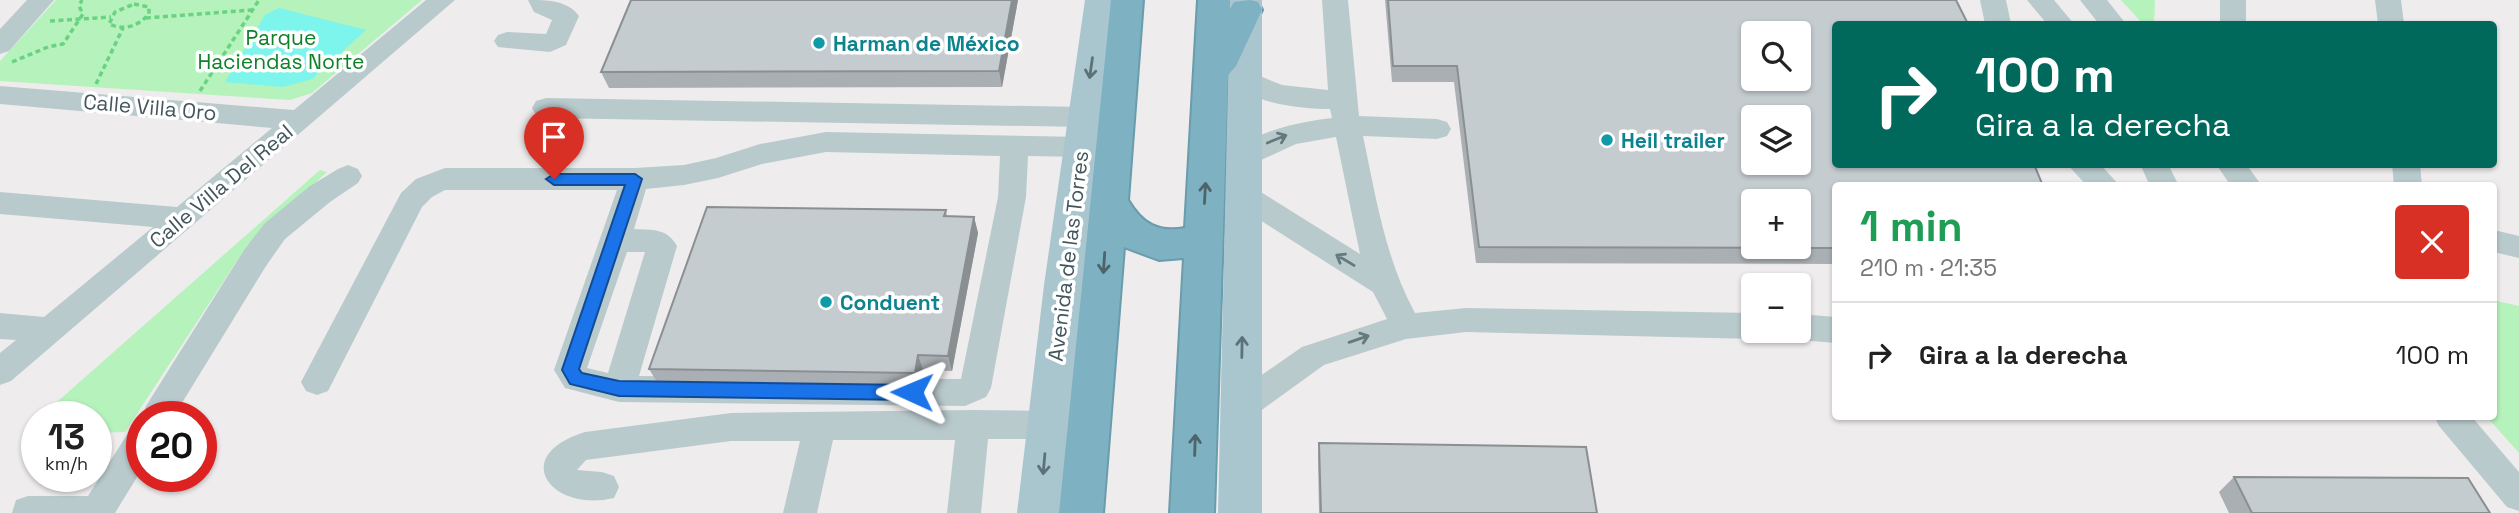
<!DOCTYPE html>
<html lang="es">
<meta charset="utf-8">
<style>
:root{--surface:#fff;--page:#f2f2f2;--text:#222;--muted:#767676;--line:#e0e0e0}
body{margin:0;font-family:"Space Grotesk",sans-serif;background:var(--page);color:var(--text);height:100vh;display:flex;flex-direction:column;font-size:26px;white-space:nowrap}
*{box-sizing:border-box;margin:0}
p{font-size:23px;color:var(--muted)}
.icon{flex:none;width:38px;height:38px;fill:none;stroke:currentColor;stroke-width:2;stroke-linecap:round;stroke-linejoin:round}
.map{position:relative;flex:1;overflow:hidden}
.side{position:absolute;left:1832px;top:182px;width:665px;height:238px;display:flex;flex-direction:column;background:var(--surface);border-radius:7px;box-shadow:0 2px 5px #0004}
.side>*{flex:none}
.banner{position:absolute;left:1832px;top:21px;width:665px;height:147px;border-radius:7px;box-shadow:0 2px 5px #0004;background:#00695c;color:#fff;overflow:hidden}
.controls{position:absolute;left:1741px;top:21px;display:grid;gap:14px}
.controls a{display:grid;place-items:center;width:70px;height:70px;border-radius:7px;background:var(--surface);box-shadow:0 2px 5px #0004;font-size:35px}
.speed{position:absolute;left:21px;top:401px;display:flex;gap:14px;font-size:35px;font-weight:700;text-align:center}
.speed>*{display:grid;place-content:center;width:91px;height:91px;border-radius:50%;background:var(--surface);box-shadow:0 2px 5px #0004;line-height:1}
.speed small{font-size:18px;font-weight:400}
.speed .limit{border:10px solid #d22;background:#fff;color:#111}
.pin{position:absolute;display:grid;place-items:center;width:60px;height:60px;color:#fff;margin:-72px -30px;border-radius:50% 50% 50% 0;rotate:-45deg;box-shadow:0 0 7px #0007}
.pin .icon{rotate:45deg}
.me{position:absolute;width:77px;margin:-38px;rotate:271deg;stroke-linejoin:round;filter:drop-shadow(0 0 5px #0008)}
.turn{display:flex;align-items:center;gap:24px;height:147px;padding:0 28px;font-size:32px}
.turn .icon{width:91px;height:91px;stroke-width:2.5}
.turn b{display:block;font-size:49px;line-height:60px}
.round{display:grid;place-items:center;flex:none;width:74px;height:74px;border-radius:7px;background:var(--page)}
.summary{display:flex;align-items:center;justify-content:space-between;height:119px;padding:0 28px}
h1{font-size:42px;font-weight:800;line-height:52px;color:#1e9e55}
ul{padding:0;list-style:none}
li{display:flex;align-items:center;gap:21px;height:105px;padding:0 28px;border-top:2px solid var(--line)}
li div{flex:1}
li b{display:block;font-size:26px}
li em{font-style:normal}
.map>svg:first-child{display:block}
</style>
<div class="map">
<svg width="2519" height="513" viewBox="0 0 2519 513">
<rect width="100%" height="100%" fill="#efeced"/>
<!-- green -->
<g fill="#b5f2bc">
<polygon points="56,0 422,0 312,93 290,100 0,81 0,61"/>
<polygon points="2121,0 2155,0 2154,24 2143,24"/>
<polygon points="320,170 327,172 246,247 125,432 96,433 96,416 41,416"/>
<polygon points="2494,290 2497,301 2519,306 2519,453 2487,417 2494,416"/>
</g>
<!-- water -->
<polygon fill="#7df4ec" points="279,8 366,30 312,79 283,87 225,82 265,15"/>
<g fill="none" stroke-linecap="round" stroke-linejoin="round">
<defs>
<path id="highway" d="M1111 0H1143L1128 200C1142 224 1158 233 1185 228L1198 0H1230V9L1234 2 1250 0 1258 2 1262 10 1236 66 1228 75 1214 513H1170L1184 258 1159 260 1124 247 1103 513H1059Z"/>
</defs>
<!-- highway casing -->
<use href="#highway" stroke="#6a9cac" stroke-width="4"/>
<!-- path -->
<g stroke="#6ad382" stroke-width="3.5" stroke-dasharray="5 3.5" stroke-linecap="butt">
<path d="M134 4 149 7V14C138 26 125 31 109 24L115 12Z"/>
<polyline points="146,18 252,10"/>
<polyline points="50,21 111,17"/>
<polyline points="12,62 48,47 63,44 83,14 79,6 82,0"/>
<polyline points="96,84 123,28"/>
<polyline points="200,91 259,0"/>
</g>
<!-- minor -->
<g fill="#b9cacd" fill-rule="evenodd">
<polygon points="27,0 54,0 9,51 0,54 0,29"/>
<polygon points="426,0 455,0 11,381 0,385 0,353 16,340 0,339 0,313 44,317 153,227 0,214 0,192 177,207 272,128 0,104 0,86 294,110"/>
<path d="M528 0C546 0 568 0 579 16L566 45 550 52 498 47 494 41 498 35 507 32 546 34 552 20 534 12Z"/>
<path d="M1322 0H1348L1359 116 1437 119 1447 122 1451 129 1447 136 1437 139 1363 136C1376 197 1385 258 1415 313L1466 308 1754 313V331H1767L1765 335 1754 339 1466 332 1406 339 1324 365 1252 417 1241 421 1230 417 1225 407 1230 397 1302 347 1387 319 1373 292 1233 203 1229 195 1233 187 1243 184 1253 187 1360 254 1336 137 1296 144 1244 168 1234 165 1230 158C1245 132 1304 121 1332 118L1330 109C1303 109 1247 104 1232 79L1236 72 1245 70 1282 85 1328 90Z"/>
<polygon points="1980,0 2006,0 2011,24 1985,24"/>
<polygon points="2027,0 2054,0 2074,24 2047,24"/>
<polygon points="2080,0 2107,0 2126,24 2099,24"/>
<rect x="2220" y="0" width="26" height="24"/>
<polygon points="2375,0 2401,0 2404,24 2378,24"/>
<polygon points="546,98 1084,107 1094,110 1098,117 1094,124 1084,127 546,118 536,115 532,108 536,101"/>
<path d="M826 132 1082 137 1092 140 1096 147 1092 154 1082 157 1028 156 1026 197 991 388 986 397 965 406 619 402 565 388 554 370 617 190H445L432 197 422 207 328 391 317 395 306 391 301 382 401 193 416 179 445 168H635L684 165 716 158 760 144ZM826 152 1000 156 998 197 961 379 639 376 677 246C667 228 653 230 634 229L646 189 684 185 718 178 762 164ZM627 252H645L608 373 587 368Z"/>
<polygon points="2067,164 2100,164 2120,186 2087,186"/>
<polygon points="2140,164 2168,164 2179,186 2150,186"/>
<polygon points="2216,164 2246,164 2262,186 2231,186"/>
<polygon points="2392,164 2420,164 2422,186 2394,186"/>
<polygon points="348,165 358,169 362,176 358,183 330,202 285,239 266,266 174,416 142,418 146,406 244,250 265,223 310,186 338,169"/>
<polygon points="2494,230 2519,236 2519,258 2494,252"/>
<polygon points="1799,314 1836,317 1836,343 1799,340 1788,336 1785,331 1799,331"/>
<path d="M973 410 1047 411 1059 415 1063 425 1059 435 1047 439H988L981 513H947L955 440H833L817 513H783L800 441H731L586 460 577 470 602 472 614 476 619 487 614 498C551 513 508 456 585 432L731 413Z"/>
<polygon points="2434,416 2471,416 2519,472 2519,511 2507,507 2439,426"/>
<polygon points="142,426 142,469 115,513 12,513 16,500 28,496 88,496 130,430"/>
</g>
<!-- major -->
<g fill="#a9c6cf" fill-rule="evenodd">
<polygon points="1085,0 1117,0 1084,285 1061,513 1017,513 1044,285"/>
<polygon points="1230,0 1262,0 1262,513 1218,513"/>
</g>
<!-- highway -->
<use href="#highway" fill="#7eb1c1" fill-rule="evenodd"/>
</g>
<!-- wall -->
<g fill="#a9afb3">
<polygon points="631,0 1018,0 1002,87 609,88 601,72"/>
<polygon points="1385,0 1956,0 1836,186 1836,264 1476,263 1454,82 1392,82"/>
<polygon points="946,210 947,216 974,217 978,233 952,371 923,370 920,388 658,384 649,369"/>
<polygon points="1319,443 1597,513 1319,513 1318,458"/>
<polygon points="2234,477 2490,513 2229,513 2219,492"/>
</g>
<!-- shaded-wall -->
<g fill="#8a8f92">
<polygon points="1012,0 1018,0 1002,87 999,71"/>
<polygon points="974,217 978,233 952,371 948,356"/>
<polygon points="918,355 923,370 920,388 915,373"/>
</g>
<!-- building -->
<g fill="#c5ccd0" stroke="#8a8f92" stroke-width="2" fill-rule="evenodd">
<polygon points="631,0 1012,0 999,71 601,72"/>
<path d="M1388 0H1956L1968 24H1836V164H2034L2043 186H1836V248L1479 247 1457 66H1393ZM1754 33H1799V79H1754ZM1754 117H1799V163H1754ZM1754 201H1799V247H1754Z"/>
<polygon points="707,207 946,210 944,216 974,217 948,356 918,355 915,373 649,369"/>
<polygon points="1319,443 1586,447 1597,513 1321,513"/>
<polygon points="2234,477 2468,478 2490,513 2252,513"/>
</g>
<!-- one-way arrows -->
<defs><path id="oneway-shaft" d="M-6 0H5M1.5-3L5.5 0L1.5 3" fill="none" stroke-width="1.6" stroke-linecap="round" stroke-linejoin="round" transform="scale(1.75)"/></defs>
<g stroke="#5c7278">
<use href="#oneway-shaft" transform="translate(1091 68) rotate(98)"/>
<use href="#oneway-shaft" transform="translate(1242 347) rotate(-89)"/>
<use href="#oneway-shaft" transform="translate(1044 464) rotate(95)"/>
</g>
<g stroke="#66797d">
<use href="#oneway-shaft" transform="translate(1277 139) rotate(-22)"/>
<use href="#oneway-shaft" transform="translate(1345 260) rotate(-149)"/>
<use href="#oneway-shaft" transform="translate(1359 339) rotate(-19)"/>
</g>
<g stroke="#4c646a">
<use href="#oneway-shaft" transform="translate(1205 193) rotate(-87)"/>
<use href="#oneway-shaft" transform="translate(1104 263) rotate(94)"/>
<use href="#oneway-shaft" transform="translate(1195 445) rotate(-88)"/>
</g>
<!-- route -->
<polygon fill="#1a73e8" stroke="#114b97" stroke-width="2" points="554,174 635,174 642,179 579,369 582,373 619,381 912,385 918,387 921,392 918,397 912,400 619,396 570,384 562,370 625,185 554,185 546,179"/>
<!-- markers -->
<g fill="#0f9aa8" stroke="#fff" stroke-width="2.5">
<circle cx="819" cy="43" r="7"/>
<circle cx="1607" cy="140" r="7"/>
<circle cx="826" cy="302" r="7"/>
</g>
<g text-anchor="middle" dominant-baseline="central" stroke-width="7" stroke-linejoin="round" paint-order="stroke">
<!-- park labels -->
<g font-size="21" fill="#0e8228" stroke="#fff">
<text x="281" y="37">Parque<tspan x="281" dy="24">Haciendas Norte</tspan></text>
</g>
<!-- culture labels -->
<g font-size="21" font-weight="bold" fill="#0d838f" stroke="#fff" text-anchor="start">
<text x="833" y="43">Harman de México</text>
<text x="1621" y="140">Heil trailer</text>
<text x="840" y="302">Conduent</text>
</g>
<!-- street labels -->
<g font-size="21" fill="#43565b" stroke="#fff">
<text transform="translate(150 107) rotate(5)">Calle Villa Oro</text>
<text transform="translate(221 186) rotate(-40)">Calle Villa Del Real</text>
<text transform="translate(1068 256) rotate(-83)">Avenida de las Torres</text>
</g>
</g>
</svg>
<div class="controls">
<a><svg class="icon" aria-label="search" viewBox="0 0 24 24"><circle cx="10" cy="10" r="6"/><path d="M15 15l6 6"/></svg></a>
<a><svg class="icon" aria-label="layers" viewBox="0 0 24 24"><path d="M12 4l9 5-9 5-9-5zM3 14l9 5 9-5"/></svg></a>
<a>+</a>
<a>−</a>
</div>
<div class="speed"><div>13<small>km/h</small></div><div class="limit">20</div></div>
<div class="pin" style="left:554px;top:179px;background:#d93025"><svg class="icon" aria-label="arrive" viewBox="0 0 24 24"><path d="M6 21V4h12l-3 4 3 4H6"/></svg></div>
<svg class="me" style="left:912px;top:392px" viewBox="-20 -20 40 40"><path d="M0-17L14 15 0 8-14 15z" fill="#1a73e8" stroke="#fff" stroke-width="4"/></svg>
<div class="banner">
<div class="turn"><svg class="icon" aria-label="right" viewBox="0 0 24 24"><path d="M7 20v-9h11M14 6l5 5-5 5"/></svg><div><b>100 m</b>Gira a la derecha</div></div>
</div>
<section class="side">
<div class="summary"><div><h1>1 min</h1><p>210 m · 21:35</p></div><a class="round" style="background:#d93025;color:#fff"><svg class="icon" aria-label="close" viewBox="0 0 24 24"><path d="M6 6l12 12M18 6L6 18"/></svg></a></div>
<ul>
<li><svg class="icon" aria-label="right" viewBox="0 0 24 24"><path d="M7 20v-9h11M14 6l5 5-5 5"/></svg><div><b>Gira a la derecha</b></div><em>100 m</em></li>
</ul>
</section>
</div>
